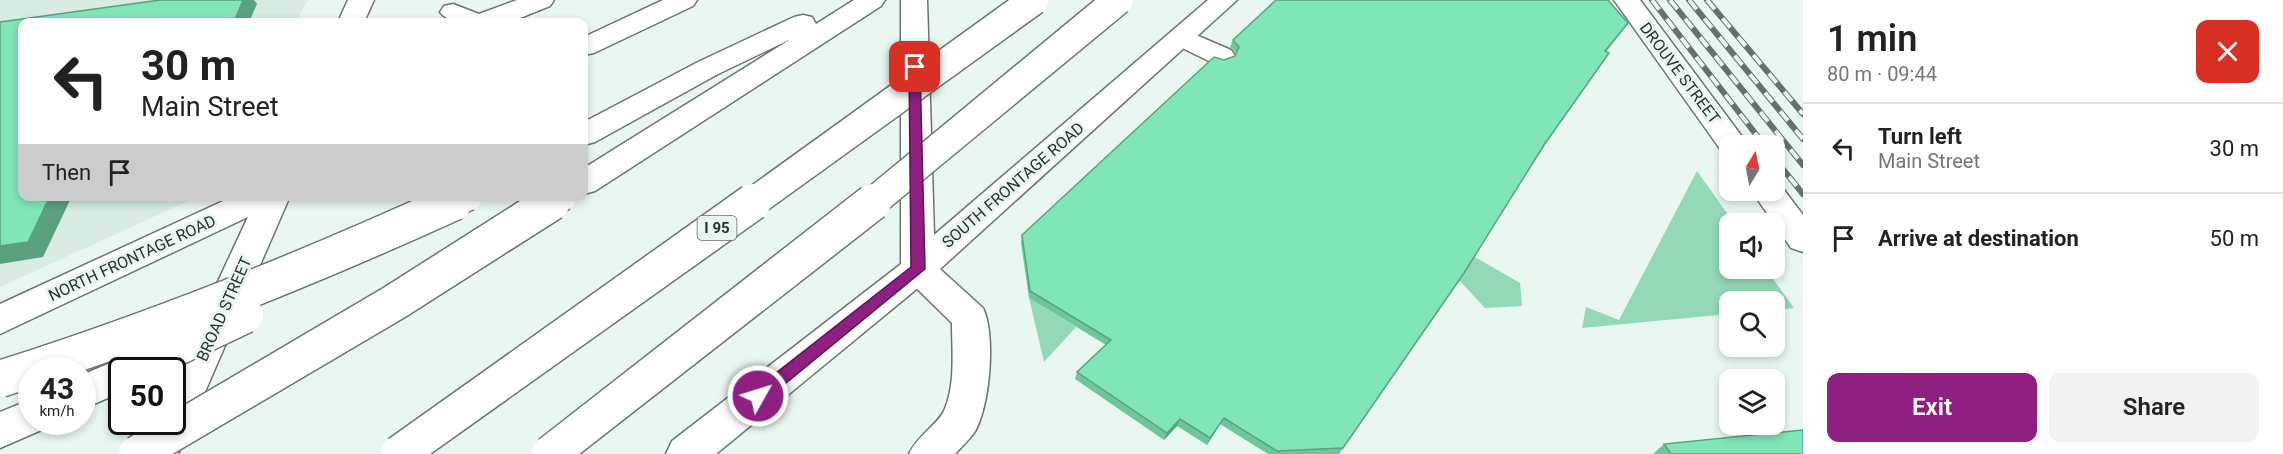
<!DOCTYPE html>
<meta charset="utf-8">
<style>
:root{--surface:#fff;--page:#f2f2f2;--text:#222;--muted:#767676;--line:#e0e0e0;--accent:#8f1f80}
body{margin:0;font-family:Roboto,sans-serif;background:var(--page);color:var(--text);height:100vh;display:flex;flex-direction:column;font-size:22px;white-space:nowrap}
*{box-sizing:border-box;margin:0}
p{font-size:20px;color:var(--muted)}
.icon{flex:none;width:33px;height:33px;fill:none;stroke:currentColor;stroke-width:2;stroke-linecap:round;stroke-linejoin:round}
.map{position:relative;flex:1;overflow:hidden}
.sheet{display:flex;flex-direction:column;background:var(--surface);width:480px}
.sheet>*{flex:none}
.banner{position:absolute;left:18px;top:18px;width:570px;height:183px;border-radius:12px;box-shadow:0 3px 9px #0003;background:#fff;color:var(--text);overflow:hidden}
.needle{width:39px;rotate:10deg}
.buttons{position:absolute;left:1719px;top:135px;display:grid;gap:12px}
.buttons a{display:grid;place-items:center;width:66px;height:66px;border-radius:12px;background:var(--surface);box-shadow:0 3px 9px #0003;font-size:30px}
.speed{position:absolute;left:18px;top:357px;display:flex;gap:12px;font-size:30px;font-weight:700;text-align:center}
.speed>*{display:grid;place-content:center;width:78px;height:78px;border-radius:50%;background:var(--surface);box-shadow:0 3px 9px #0003;line-height:1}
.speed small{font-size:15px;font-weight:400}
.speed .limit{border:3px solid #111;border-radius:9px;background:#fff;color:#111}
.pin{position:absolute;display:grid;place-items:center;width:51px;height:51px;color:#fff;margin:-26px;border-radius:12px;box-shadow:0 3px 9px #0006}
.me{position:absolute;width:66px;margin:-33px;rotate:51deg;stroke-linejoin:round;filter:drop-shadow(0 0 4px #0008)}
.turn{display:flex;align-items:center;gap:21px;height:126px;padding:0 24px;font-size:27px}
.turn .icon{width:78px;height:78px;stroke-width:2.5}
.turn b{display:block;font-size:42px;line-height:51px}
.then{display:flex;align-items:center;height:57px;padding:0 24px;background:#0003;gap:12px;font-size:22px}
.round{display:grid;place-items:center;flex:none;width:63px;height:63px;border-radius:12px;background:var(--page)}
.headline{display:flex;align-items:center;justify-content:space-between;height:102px;padding:0 24px}
h1{font-size:36px;font-weight:600;line-height:45px}
.primary-button{display:flex;gap:12px;margin-top:auto;padding:12px 24px}
.primary-button a{flex:1;height:69px;border-radius:12px;background:var(--accent);color:#fff;font-size:24px;font-weight:600;line-height:69px;text-align:center}
.primary-button a+a{background:var(--page);color:var(--text)}
ul{padding:0;list-style:none}
li{display:flex;align-items:center;gap:18px;height:90px;padding:0 24px;border-top:2px solid var(--line)}
li div{flex:1}
li b{display:block;font-size:22px}
li em{font-style:normal}
main{display:flex;flex:1;min-height:0}
.map>svg:first-child{display:block}
</style>
<main>
<div class="map">
<svg width="1803" height="454" viewBox="0 0 1803 454">
<rect width="100%" height="100%" fill="#eaf7f0"/>
<!-- built -->
<polygon fill="#d8ece1" points="0,0 308,0 296,22 22,22 22,196 197,197 0,287"/>
<!-- green -->
<g fill="#93d8b7">
<polygon points="1697,171 1734,223 1730,224 1730,268 1766,269 1794,308 1775,310 1774,302 1730,302 1729,314 1582,328 1586,307 1619,320"/>
<polygon points="1473,256 1520,283 1522,306 1485,308 1459,280"/>
<polygon points="1029,298 1076,327 1044,362"/>
</g>
<g fill="none" stroke-linecap="round" stroke-linejoin="round">
<defs>
<g id="minor">
<polygon points="348,0 374,0 364,22 338,22"/>
<path d="M517 0H554L550 6C536 11 521 19 506 22 490 26 449 26 440 12L444 6 453 4 479 14Z"/>
<polygon points="1614,0 1640,0 1749,146 1730,146 1730,155 1723,153"/>
<polygon points="1182,29 1231,50 1235,56 1231,62 1221,65 1211,62 1172,43 1168,37 1172,31"/>
<polygon points="1774,181 1778,182 1803,215 1803,252 1791,248 1751,190 1774,190"/>
<path d="M918 256 930 260 983 308C996 334 990 408 974 433 969 440 961 447 955 454H909C918 435 936 426 944 411 956 384 952 352 952 323L906 278 901 269 906 260Z"/>
</g>
<g id="major">
<polygon points="663,0 697,0 693,6 594,53 584,55 584,37"/>
<polygon points="901,0 927,0 934,235 1208,0 1237,0 930,278 716,454 666,454 672,441 901,264"/>
<polygon points="234,196 290,196 178,454 142,454 140,449 153,422 172,422 172,380 248,217 0,334 0,304"/>
</g>
<g id="highway">
<polygon points="854,0 885,0 881,6 595,191 584,194 584,168 791,39 718,74 595,142 584,145 584,122 698,62 794,17 803,15 812,17 816,24"/>
<polygon points="122,358 135,363 139,370 122,370 122,392 82,409 82,375"/>
<polygon points="32,399 32,422 49,422 46,428 0,448 0,412"/>
</g>
</defs>
<!-- minor casing -->
<use href="#minor" stroke="#6a756f" stroke-width="3"/>
<!-- major casing -->
<use href="#major" stroke="#6a756f" stroke-width="3"/>
<!-- highway casing -->
<use href="#highway" stroke="#6a756f" stroke-width="3"/>
<!-- minor -->
<use href="#minor" fill="#fff" fill-rule="evenodd"/>
<!-- major -->
<use href="#major" fill="#fff" fill-rule="evenodd"/>
<!-- highway -->
<use href="#highway" fill="#fff" fill-rule="evenodd"/>
<defs>
<g id="rail">
<polyline points="1652,0 1765,146"/>
<polyline points="1670,0 1803,165"/>
<polyline points="1689,0 1803,139"/>
<polyline points="1707,0 1803,114"/>
<polyline points="1774,158 1803,194"/>
</g>
</defs>
<!-- rail casing -->
<use href="#rail" stroke="#68706b" stroke-width="6"/>
<!-- rail -->
<use href="#rail" stroke="#eaf7f0" stroke-width="4" stroke-dasharray="12" stroke-linecap="butt"/>
<defs>
<g id="highway-bridge-far1">
<polyline points="450,204 468,196"/>
<polyline points="549,204 562,196"/>
<polyline points="751,204 1034,0"/>
<polyline points="871,204 1118,0"/>
</g>
<g id="highway-bridge">
<polyline points="129,370 245,315"/>
<path d="M0 379C155 330 305 270 454 202"/>
<polyline points="137,454 395,302 552,202"/>
<polyline points="399,454 753,202"/>
<polyline points="550,454 873,202"/>
</g>
</defs>
<!-- highway-bridge-far1 casing -->
<use href="#highway-bridge-far1" stroke="#6a756f" stroke-width="32" stroke-linecap="butt"/>
<!-- highway-bridge casing -->
<use href="#highway-bridge" stroke="#6a756f" stroke-width="39" stroke-linecap="butt"/>
<!-- highway-bridge-far1 -->
<use href="#highway-bridge-far1" stroke="#fff" stroke-width="29"/>
<!-- highway-bridge -->
<use href="#highway-bridge" stroke="#fff" stroke-width="36"/>
</g>
<!-- wall -->
<g fill="#6fc69d">
<polygon points="1628,23 1606,52 1542,149 1459,280 1339,454 1268,454 1220,424 1207,445 1177,426 1164,440 1075,379 1077,372 1106,345 1029,298 1021,243 1022,235 1224,60 1235,56 1236,54 1230,47 1233,40"/>
<polygon points="1664,444 1803,454 1653,454"/>
</g>
<!-- shaded-wall -->
<g fill="#5aa180">
<polygon points="243,0 254,0 257,4 249,22 234,22"/>
<polygon points="50,196 72,196 43,257 0,264 0,246"/>
<polygon points="1224,418 1220,424 1207,445 1210,438"/>
<polygon points="1180,419 1177,426 1164,440 1167,433"/>
</g>
<!-- building -->
<g fill="#81e6b7" stroke="#5aa180" stroke-width="1.5">
<polygon points="160,0 243,0 234,22 22,22 22,196 50,196 28,242 0,246 0,22"/>
<polygon points="1276,0 1608,0 1628,23 1605,51 1609,53 1544,145 1464,273 1343,448 1277,451 1224,418 1210,438 1180,419 1167,433 1077,372 1111,340 1030,291 1022,235 1214,57 1224,60 1235,56 1239,47 1233,40"/>
<polygon points="1803,430 1803,454 1671,454 1664,444"/>
</g>
<!-- route -->
<polygon fill="#8f1f80" stroke="#5d1453" stroke-width="1.5" points="915,63 920,67 925,269 764,401 758,403 753,401 751,396 753,391 911,267 909,67"/>
<g text-anchor="middle" dominant-baseline="central" stroke-width="6" stroke-linejoin="round" paint-order="stroke">
<!-- shield labels -->
<rect fill="#eaf7f0" stroke="#656c68" stroke-width="1.5" x="697.5" y="216" width="39" height="24" rx="4.5"/>
<g font-size="15" font-weight="bold" fill="#2c312e">
<text x="717" y="228">I 95</text>
</g>
<!-- street labels -->
<g font-size="16" fill="#2c312e" stroke="#eaf7f0">
<text transform="translate(1680 73) rotate(53)">DROUVE STREET</text>
<text transform="translate(1013 185) rotate(-41)">SOUTH FRONTAGE ROAD</text>
<text transform="translate(132 258) rotate(-25)">NORTH FRONTAGE ROAD</text>
<text transform="translate(224 309) rotate(-66)">BROAD STREET</text>
</g>
</g>
</svg>
<div class="buttons">
<a><svg class="needle" viewBox="-14 -14 28 28"><path d="M0-13l5 13h-10z" fill="#e53935"/><path d="M0 13l5-13h-10z" fill="#767676"/></svg></a>
<a><svg class="icon" aria-label="sound" viewBox="0 0 24 24"><path d="M4 9h4l5-4v14l-5-4H4zM17 9q2 3 0 6"/></svg></a>
<a><svg class="icon" aria-label="search" viewBox="0 0 24 24"><circle cx="10" cy="10" r="6"/><path d="M15 15l6 6"/></svg></a>
<a><svg class="icon" aria-label="layers" viewBox="0 0 24 24"><path d="M12 4l9 5-9 5-9-5zM3 14l9 5 9-5"/></svg></a>
</div>
<div class="speed"><div>43<small>km/h</small></div><div class="limit">50</div></div>
<div class="pin" style="left:915px;top:67px;background:#d93025"><svg class="icon" aria-label="arrive" viewBox="0 0 24 24"><path d="M6 21V4h12l-3 4 3 4H6"/></svg></div>
<svg class="me" style="left:758px;top:396px" viewBox="-20 -20 40 40"><circle r="17" fill="#8f1f80" stroke="#fff" stroke-width="3"/><path d="M0-11L8 9 0 5-8 9z" fill="#fff"/></svg>
<div class="banner">
<div class="turn"><svg class="icon" aria-label="left" viewBox="0 0 24 24"><path d="M17 20v-9H6M10 6l-5 5 5 5"/></svg><div><b>30 m</b>Main Street</div></div>
<div class="then">Then<svg class="icon" aria-label="arrive" viewBox="0 0 24 24"><path d="M6 21V4h12l-3 4 3 4H6"/></svg></div>
</div>
</div>
<section class="sheet">
<div class="headline"><div><h1>1 min</h1><p>80 m · 09:44</p></div><a class="round" style="background:#d93025;color:#fff"><svg class="icon" aria-label="close" viewBox="0 0 24 24"><path d="M6 6l12 12M18 6L6 18"/></svg></a></div>
<ul>
<li><svg class="icon" aria-label="left" viewBox="0 0 24 24"><path d="M17 20v-9H6M10 6l-5 5 5 5"/></svg><div><b>Turn left</b><p>Main Street</p></div><em>30 m</em></li>
<li><svg class="icon" aria-label="arrive" viewBox="0 0 24 24"><path d="M6 21V4h12l-3 4 3 4H6"/></svg><div><b>Arrive at destination</b></div><em>50 m</em></li>
</ul>
<div class="primary-button"><a>Exit</a><a>Share</a></div>
</section>
</main>
